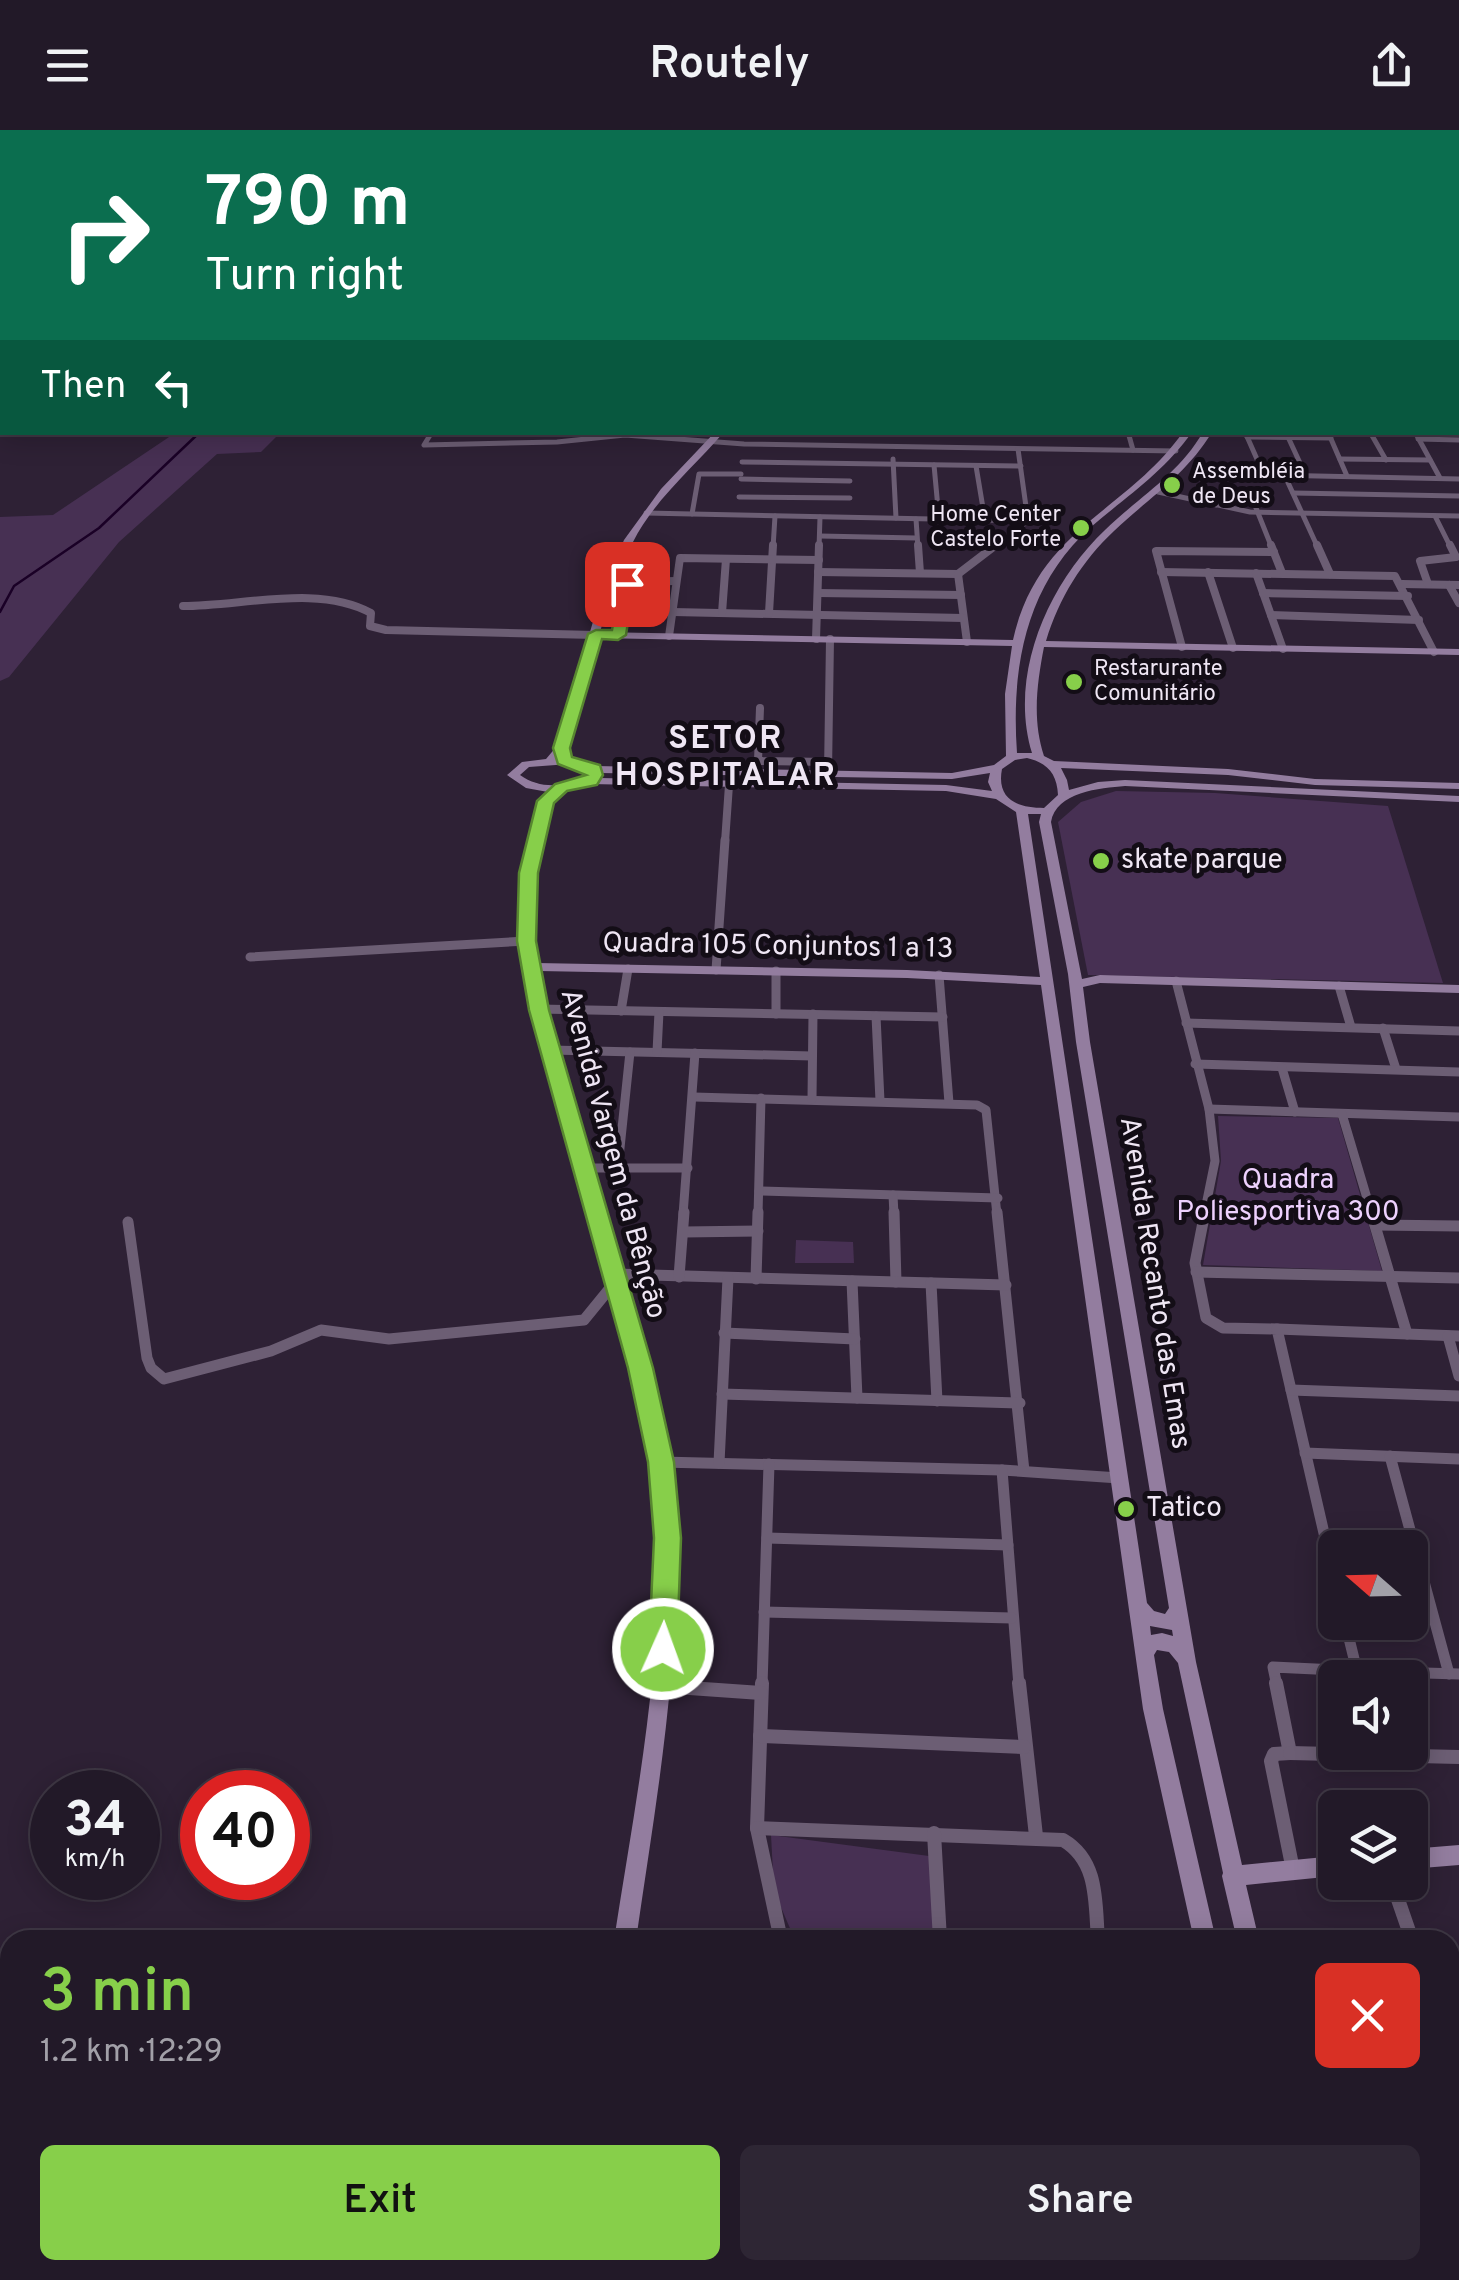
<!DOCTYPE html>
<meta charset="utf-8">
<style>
:root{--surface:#221928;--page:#2e2634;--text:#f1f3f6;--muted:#a2a0a8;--line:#3f3845;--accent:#87cf4a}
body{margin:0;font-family:Overpass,sans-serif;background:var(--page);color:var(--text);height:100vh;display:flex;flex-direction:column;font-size:38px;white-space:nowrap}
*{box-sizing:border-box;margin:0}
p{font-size:32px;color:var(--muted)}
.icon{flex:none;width:55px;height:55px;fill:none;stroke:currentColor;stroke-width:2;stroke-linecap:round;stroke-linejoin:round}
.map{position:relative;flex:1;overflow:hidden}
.drawer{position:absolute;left:0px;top:1800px;width:1460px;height:350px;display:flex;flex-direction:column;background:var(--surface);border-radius:30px 30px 0 0;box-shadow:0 5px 25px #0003,0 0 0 2px var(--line)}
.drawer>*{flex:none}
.top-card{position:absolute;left:0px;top:0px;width:1460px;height:305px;box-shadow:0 5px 25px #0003,0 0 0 2px var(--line);background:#0b6e4f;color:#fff;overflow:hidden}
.needle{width:65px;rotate:290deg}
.controls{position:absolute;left:1318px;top:1400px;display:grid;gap:20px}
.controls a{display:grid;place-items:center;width:110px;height:110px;border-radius:15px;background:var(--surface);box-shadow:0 5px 25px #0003,0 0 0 2px var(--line);font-size:50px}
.speed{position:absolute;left:30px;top:1640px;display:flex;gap:20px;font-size:50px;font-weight:700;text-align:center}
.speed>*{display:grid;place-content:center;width:130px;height:130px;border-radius:50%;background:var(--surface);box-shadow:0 5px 25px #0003,0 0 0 2px var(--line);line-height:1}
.speed small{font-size:25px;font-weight:400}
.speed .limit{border:15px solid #d22;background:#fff;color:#111}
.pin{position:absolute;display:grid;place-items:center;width:85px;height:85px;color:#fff;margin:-42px;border-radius:20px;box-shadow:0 5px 15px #0006}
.me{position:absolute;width:110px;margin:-55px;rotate:2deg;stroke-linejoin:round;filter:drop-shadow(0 0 8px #0008)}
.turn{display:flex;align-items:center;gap:35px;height:210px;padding:0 40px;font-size:45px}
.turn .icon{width:130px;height:130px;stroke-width:2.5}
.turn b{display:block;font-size:70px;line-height:85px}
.then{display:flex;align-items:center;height:95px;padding:0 40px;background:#0003;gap:20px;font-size:38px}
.round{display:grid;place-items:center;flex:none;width:105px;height:105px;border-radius:15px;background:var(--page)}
.overview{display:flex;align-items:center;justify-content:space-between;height:170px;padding:0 40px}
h1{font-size:60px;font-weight:600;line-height:75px;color:var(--accent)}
.action{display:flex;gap:20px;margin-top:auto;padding:20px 40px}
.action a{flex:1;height:115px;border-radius:15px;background:var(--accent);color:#111;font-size:40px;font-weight:600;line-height:115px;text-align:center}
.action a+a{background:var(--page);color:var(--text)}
header{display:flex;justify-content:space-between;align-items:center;height:130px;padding:0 40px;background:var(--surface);font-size:45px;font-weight:600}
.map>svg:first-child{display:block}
</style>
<header><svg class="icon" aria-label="menu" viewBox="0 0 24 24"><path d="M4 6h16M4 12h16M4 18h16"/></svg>Routely<svg class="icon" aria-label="share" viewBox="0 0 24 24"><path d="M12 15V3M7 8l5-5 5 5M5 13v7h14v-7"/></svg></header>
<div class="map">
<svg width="1459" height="2150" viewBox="0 0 1459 2150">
<rect width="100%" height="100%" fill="#2e2135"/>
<!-- green -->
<g fill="#473053">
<polygon points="175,303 280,303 261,322 217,324 119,412 9,547 0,551 0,387 53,385"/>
<polygon points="1116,661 1215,663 1388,676 1443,853 1088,845 1058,692 1081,672"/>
<polygon points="1218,986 1338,988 1382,1141 1203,1135 1221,1031"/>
<polygon points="796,1110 853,1112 854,1133 795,1133"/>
<polygon points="771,1705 929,1726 934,1810 795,1810 774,1761"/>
</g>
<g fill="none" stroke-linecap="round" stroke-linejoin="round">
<!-- stream -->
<polyline stroke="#1a0026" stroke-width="2.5" points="0,482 14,456 99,398 200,302"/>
<!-- street-far4 -->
<g stroke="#6c5e74" stroke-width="5">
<polyline points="711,0 728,2"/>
<polyline points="822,0 872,0"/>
<polyline points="964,0 1065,1"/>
<polyline points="432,302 424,315 557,312 625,305 744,314 1176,321"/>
<polyline points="1128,302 1133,320"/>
<polyline points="1245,302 1264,345 1459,349"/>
<polyline points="1328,302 1347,346"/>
<polyline points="1370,302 1386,330"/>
<polyline points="1415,302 1440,348"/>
<polyline points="1247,307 1331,308"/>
<polyline points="1288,307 1306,346"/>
<polyline points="1418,309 1459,310"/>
<polyline points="1018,319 1028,391"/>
<polyline points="893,329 896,388"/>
<polyline points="1340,329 1430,330"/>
<polyline points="742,332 1021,336"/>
<polyline points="934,335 939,389"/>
<polyline points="976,336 985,390"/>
<polyline points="1285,346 1318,418"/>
<polyline points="741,349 850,351"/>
<polyline points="1158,362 1250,382 1459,386"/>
<polyline points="1293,363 1459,366"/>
<polyline points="739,367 850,368"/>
<polyline points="1216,375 1213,363 1250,363 1272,418"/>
<polyline points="646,383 692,384 699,344 741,344"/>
<polyline points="692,384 1028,391"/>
<polyline points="1435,386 1451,418"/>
<polyline points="916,389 918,418"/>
<polyline points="820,406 916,408"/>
<polyline points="773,418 775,386"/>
<polyline points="819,418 820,387"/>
<polyline points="992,418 1028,391"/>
</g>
<!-- street-far3 -->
<g stroke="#6c5e74" stroke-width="8">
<polyline points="918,415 920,443"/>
<polyline points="1271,415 1282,443"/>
<polyline points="1317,415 1330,444"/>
<polyline points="818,442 958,444 996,415"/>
<polyline points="1161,442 1395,446 1434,522"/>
<polyline points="1208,442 1233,518"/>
<polyline points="1256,443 1283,519"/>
<polyline points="958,444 967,512"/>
<polyline points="1402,454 1459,455"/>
<polyline points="1428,454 1420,431 1456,427 1450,415"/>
<polyline points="1449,455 1459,473"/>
<polyline points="818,463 961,465"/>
<polyline points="1263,463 1408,466"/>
<path d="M183 476C242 476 319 454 371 483L370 496 386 500 596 505"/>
<polyline points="673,482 963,488"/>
<polyline points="722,483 726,429"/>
<polyline points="769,483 773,415"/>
<polyline points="1271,485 1419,490"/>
<polyline points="618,505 628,452 676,451"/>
<polyline points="669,506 680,428 819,430"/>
<polyline points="816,509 819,415"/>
<polyline points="1182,517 1156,421 1274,422"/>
<polyline points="760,578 758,631 828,632"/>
<polyline points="828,643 830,509"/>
<polyline points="725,712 729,655"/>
</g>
<!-- street-far2 -->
<g stroke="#6c5e74" stroke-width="9">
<polyline points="250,827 526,811"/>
<polyline points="716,840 725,710"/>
<polyline points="776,841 776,884"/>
<polyline points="939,845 949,973"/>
<polyline points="1176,851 1209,979 1215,1031 1204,1085"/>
<polyline points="1339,856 1351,897"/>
<polyline points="539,879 943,887"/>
<polyline points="621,881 628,839"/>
<polyline points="876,886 880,971"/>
<polyline points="1186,893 1459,901"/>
<polyline points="1383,898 1396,939"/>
<polyline points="551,920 812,926"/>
<polyline points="657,922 659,882"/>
<polyline points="1195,934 1459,942"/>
<polyline points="1282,938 1295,982"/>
<polyline points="694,967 977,975 986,980 997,1085"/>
<polyline points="812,969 813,884"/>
<polyline points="1209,979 1459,987"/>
<polyline points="1342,984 1372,1085"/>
<polyline points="618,1037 630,922"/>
<polyline points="585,1038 688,1038"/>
<polyline points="759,1061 998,1068"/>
<polyline points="893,1065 894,1085"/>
<polyline points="683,1085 695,923"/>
<polyline points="758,1085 761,968"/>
</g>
<!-- street-far1 -->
<g stroke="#6c5e74" stroke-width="11">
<polyline points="894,1082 896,1152"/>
<polyline points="997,1082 1024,1341"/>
<polyline points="1205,1082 1195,1133 1206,1188 1223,1198 1277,1199 1335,1451"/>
<polyline points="1371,1082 1407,1204"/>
<polyline points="128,1092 147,1228 151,1238 164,1249 271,1221 321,1200 389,1209 584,1190 615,1152"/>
<polyline points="1375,1095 1459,1096"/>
<polyline points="684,1102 758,1101"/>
<polyline points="1196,1142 1459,1148"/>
<polyline points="615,1144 1006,1155"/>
<polyline points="679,1147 684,1082"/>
<polyline points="756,1149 758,1082"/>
<polyline points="852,1151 857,1268"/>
<polyline points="931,1153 937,1271"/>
<polyline points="1277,1199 1459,1206"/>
<polyline points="724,1203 855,1209"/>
<polyline points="1448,1206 1459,1246"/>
<polyline points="1291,1260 1459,1266"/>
<polyline points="722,1264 1020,1273"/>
<polyline points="1305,1323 1459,1329"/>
<polyline points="1390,1326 1449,1544"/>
<polyline points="661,1332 1002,1340 1119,1348"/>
<polyline points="719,1333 728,1148"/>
<polyline points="1002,1340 1019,1556"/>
<polyline points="767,1408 1008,1415"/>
<polyline points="764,1482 1012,1488"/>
<polyline points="1357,1541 1459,1544"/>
<polyline points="762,1556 769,1334"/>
<polyline points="1277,1556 1273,1537 1357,1541 1345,1492"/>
</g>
<!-- street -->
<g stroke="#6c5e74" stroke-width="14">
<polyline points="762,1553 757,1698 781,1810"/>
<polyline points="1019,1553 1036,1706"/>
<polyline points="1276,1553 1290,1623 1274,1624 1271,1631 1293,1740"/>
<polyline points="661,1556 761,1563"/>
<polyline points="760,1606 1024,1617"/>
<polyline points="1290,1623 1459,1627"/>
<path d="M757 1698 1063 1710C1099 1731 1095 1773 1098 1810"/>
<polyline points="934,1703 940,1810"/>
<polyline points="1392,1752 1412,1810"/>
<polyline points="1450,1834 1459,1833"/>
<polyline points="1450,1916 1459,1941"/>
<polyline points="1450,2052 1459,2079"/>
<polyline points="787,2140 787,2150"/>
<polyline points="904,2140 904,2150"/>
<polyline points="1021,2140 1022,2150"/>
<polyline points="1137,2140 1138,2150"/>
</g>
<!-- secondary -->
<g fill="#937d9f" fill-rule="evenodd">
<polygon points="900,0 906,0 907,2 901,2"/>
<polygon points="1294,0 1300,0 1302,2 1296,2"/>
<rect x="1458" y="101" width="1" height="4"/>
<rect x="1458" y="242" width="1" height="6"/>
<rect x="1458" y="275" width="1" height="4"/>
<path d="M715 302H724C693 338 654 370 633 412 618 441 609 472 600 502L1013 510C1038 398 1126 383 1183 302H1192C1164 342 1127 366 1091 397 1025 456 1011 539 1017 623H1032C1008 545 1048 454 1105 400 1139 367 1179 344 1203 302H1212C1187 344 1149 368 1114 401 1082 431 1059 468 1046 511L1459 519V525L1044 517C1037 553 1032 590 1044 626L1054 631 1228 639 1315 649 1459 653V659L1315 655 1228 645 1061 638 1067 650 1069 660 1098 652 1125 650 1459 666V672L1125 656C1100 658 1056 662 1051 692L1082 849 1100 845 1459 855V863L1100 853 1083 857 1090 912 1196 1532 1242 1735 1335 1726V1746L1246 1755 1259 1810H1237L1222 1746 1223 1743 1178 1533 1169 1522 1157 1520 1154 1525 1163 1579 1216 1810H1194L1143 1579 1041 855 907 848 539 841C567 998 638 1146 665 1303 693 1472 660 1643 636 1810H614C640 1642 677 1469 647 1299 631 1210 602 1123 577 1036 547 932 506 827 528 718 532 698 535 678 548 662L526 658 507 645 522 632 546 629 557 616 601 464 624 410 661 359ZM598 508 1012 516 1005 564 1006 626 994 635 952 643 595 636 570 628H558L568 617ZM1027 628C1048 633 1057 644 1058 665L1044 678C1018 678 996 670 1002 639L1015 630ZM569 634 588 641V646C566 657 541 660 520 645L529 637ZM600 643 952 649 990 643 988 652 992 661 946 655 600 648ZM590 654 946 661 996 669 1016 682 1040 847 907 840 537 833C531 788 533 744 544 699 546 689 548 677 554 669 562 659 579 658 590 654ZM1028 684H1041L1039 692 1068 844 1076 912 1169 1478 1165 1484 1154 1481 1147 1473ZM1150 1496 1172 1500 1173 1506 1162 1503 1151 1505Z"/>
<polygon points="1459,1715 1459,1735 1410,1739 1410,1719"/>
<polygon points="608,2140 632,2140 633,2150 609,2150"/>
<polygon points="1279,2140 1303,2140 1306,2150 1282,2150"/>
<polygon points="1329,2140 1353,2140 1356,2150 1332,2150"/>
</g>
</g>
<!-- route -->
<polygon fill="#87cf4a" stroke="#588730" stroke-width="2.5" points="627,449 634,454 626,505 618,510 602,509 570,618 572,627 600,635 603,645 597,655 567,661 554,673 538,743 536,811 549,880 653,1238 674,1332 681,1408 677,1519 673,1528 663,1532 653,1528 649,1519 654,1408 648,1332 628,1238 529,880 517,811 519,743 537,671 555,654 586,645 558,634 553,618 588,504 596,500 612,500 620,454"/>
<!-- markers -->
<g fill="#87cf4a" stroke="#130d16" stroke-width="4">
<circle cx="1172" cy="355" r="10"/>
<circle cx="1081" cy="398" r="10"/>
<circle cx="1074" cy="552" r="10"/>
<circle cx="1101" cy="731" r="10"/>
<circle cx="1126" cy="1379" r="10"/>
</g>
<g text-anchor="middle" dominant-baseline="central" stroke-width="10" stroke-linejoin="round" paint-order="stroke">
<!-- far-poi labels -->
<g font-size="22" fill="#efe6f4" stroke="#130d16" text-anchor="start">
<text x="1192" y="342">Assembléia<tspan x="1192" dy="25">de Deus</tspan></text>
<text x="1061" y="385" text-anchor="end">Home Center<tspan x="1061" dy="25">Castelo Forte</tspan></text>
<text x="1094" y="539">Restarurante<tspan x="1094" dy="25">Comunitário</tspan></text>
</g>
<!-- poi labels -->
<g font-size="28" fill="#efe6f4" stroke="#130d16" text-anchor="start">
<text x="1121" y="731">skate parque</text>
<text x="1146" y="1379">Tatico</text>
</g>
<!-- street labels -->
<g font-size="28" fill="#efe6f4" stroke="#130d16">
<text transform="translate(778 817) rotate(1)">Quadra 105 Conjuntos 1 a 13</text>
<text transform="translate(612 1024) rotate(75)">Avenida Vargem da Bênção</text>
<text transform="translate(1154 1153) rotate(81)">Avenida Recanto das Emas</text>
</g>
<!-- park labels -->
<g font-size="28" fill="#eed1fe" stroke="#130d16">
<text x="1288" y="1051">Quadra<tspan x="1288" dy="32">Poliesportiva 300</tspan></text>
</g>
<!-- far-district labels -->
<g font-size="32" font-weight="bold" letter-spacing="2.5" fill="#efe6f4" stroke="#130d16">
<text x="726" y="610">SETOR<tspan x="726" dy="37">HOSPITALAR</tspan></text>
</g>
</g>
</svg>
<div class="controls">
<a><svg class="needle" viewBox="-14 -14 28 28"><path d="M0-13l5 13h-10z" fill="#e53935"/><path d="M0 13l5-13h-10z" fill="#a2a0a8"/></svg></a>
<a><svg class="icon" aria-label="sound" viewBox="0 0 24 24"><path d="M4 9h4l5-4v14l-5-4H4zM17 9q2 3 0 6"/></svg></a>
<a><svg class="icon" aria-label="layers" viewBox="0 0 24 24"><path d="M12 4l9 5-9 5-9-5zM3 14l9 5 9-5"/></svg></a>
</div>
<div class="speed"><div>34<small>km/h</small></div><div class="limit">40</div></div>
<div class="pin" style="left:627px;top:454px;background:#d93025"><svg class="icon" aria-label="arrive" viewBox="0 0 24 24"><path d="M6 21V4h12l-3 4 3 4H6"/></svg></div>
<svg class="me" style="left:663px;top:1519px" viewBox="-20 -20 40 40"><circle r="17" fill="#87cf4a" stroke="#fff" stroke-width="3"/><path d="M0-11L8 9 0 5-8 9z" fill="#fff"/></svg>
<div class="top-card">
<div class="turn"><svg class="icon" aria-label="right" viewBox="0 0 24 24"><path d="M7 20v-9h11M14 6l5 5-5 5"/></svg><div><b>790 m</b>Turn right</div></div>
<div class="then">Then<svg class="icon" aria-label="left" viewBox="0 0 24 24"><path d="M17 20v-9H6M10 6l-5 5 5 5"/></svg></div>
</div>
<section class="drawer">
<div class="overview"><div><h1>3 min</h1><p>1.2 km · 12:29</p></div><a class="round" style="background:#d93025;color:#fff"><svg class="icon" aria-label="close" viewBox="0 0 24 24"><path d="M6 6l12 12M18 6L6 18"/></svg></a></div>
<div class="action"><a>Exit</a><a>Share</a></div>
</section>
</div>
